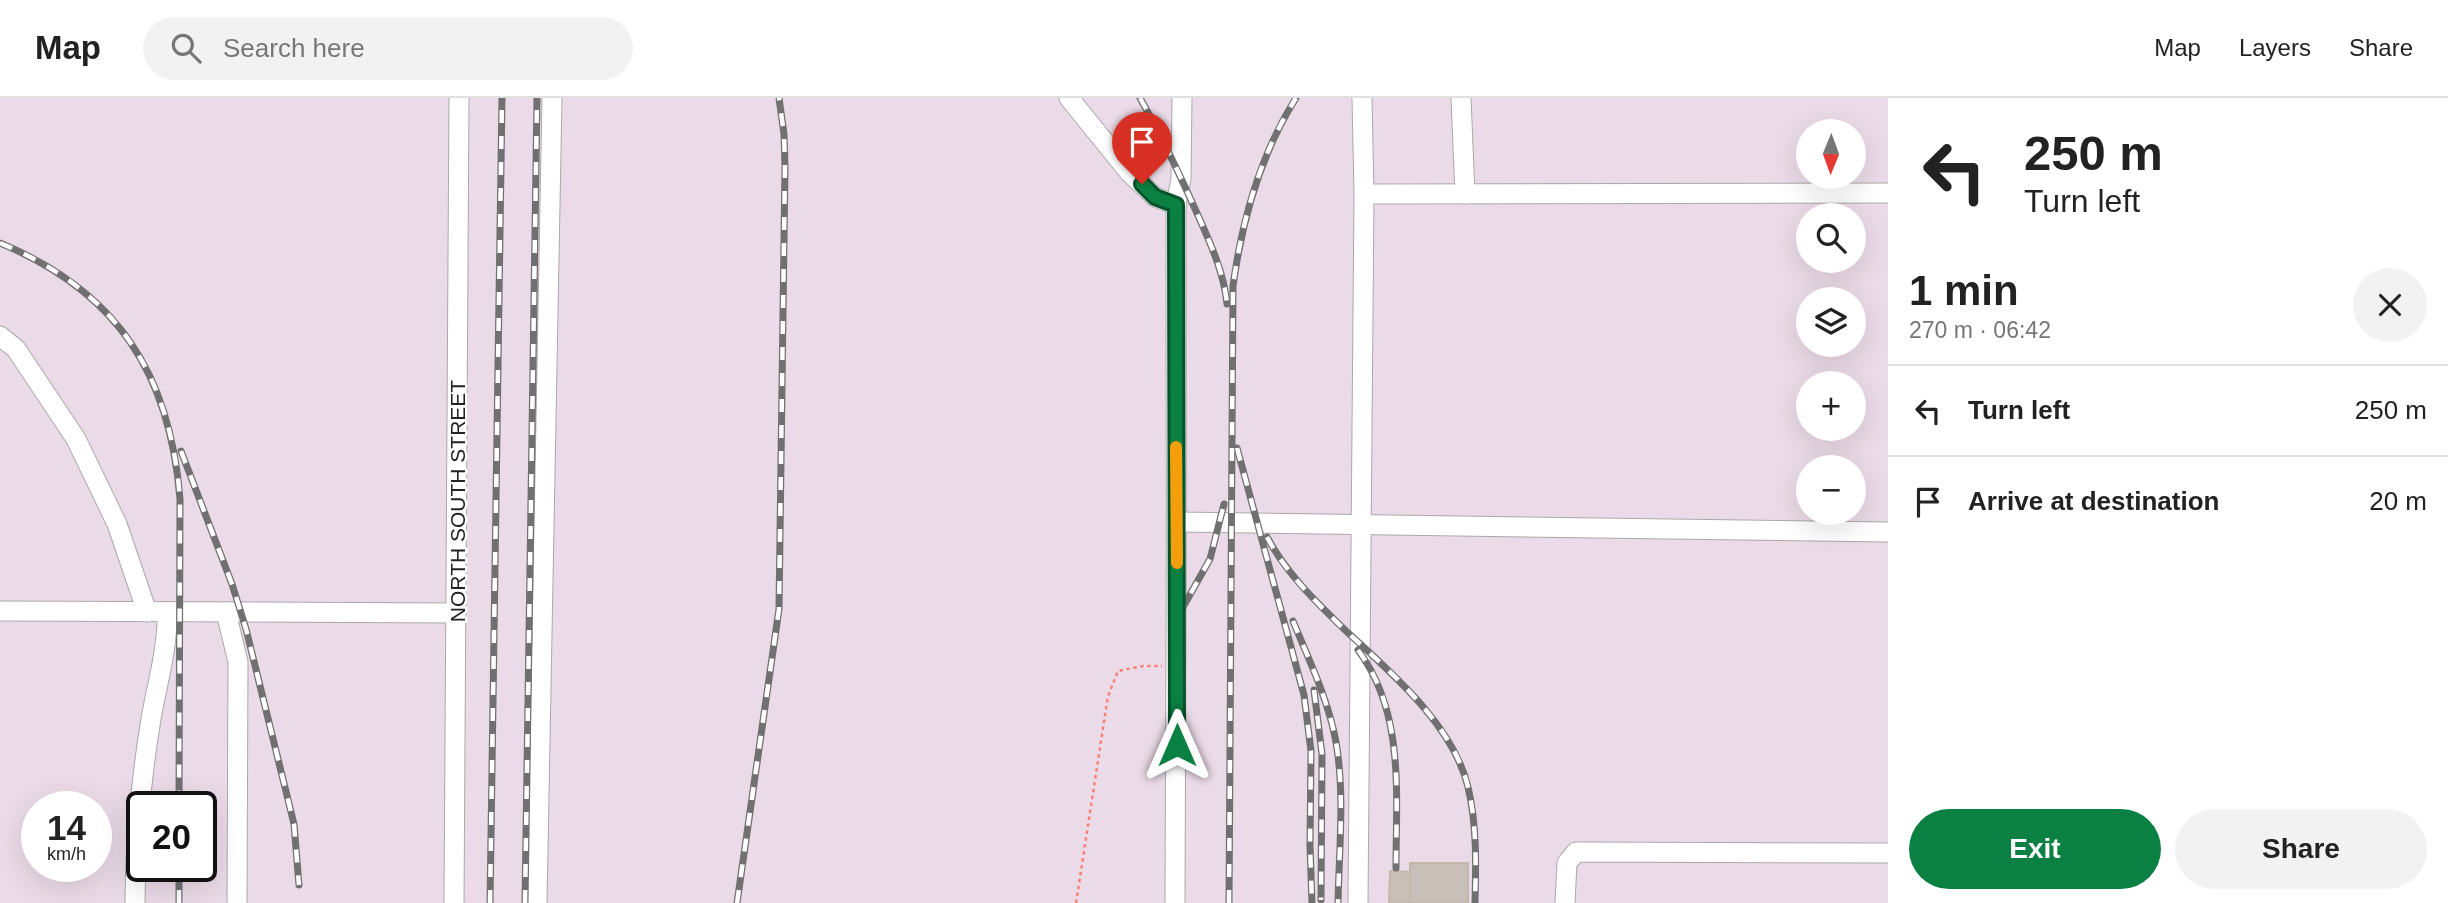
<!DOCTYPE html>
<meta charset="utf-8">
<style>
:root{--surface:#fff;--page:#f2f2f2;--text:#222;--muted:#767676;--line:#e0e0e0;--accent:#0b8043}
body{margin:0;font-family:Arial,sans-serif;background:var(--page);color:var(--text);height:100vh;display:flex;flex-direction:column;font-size:26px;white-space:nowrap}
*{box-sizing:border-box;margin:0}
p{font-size:23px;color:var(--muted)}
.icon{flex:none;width:38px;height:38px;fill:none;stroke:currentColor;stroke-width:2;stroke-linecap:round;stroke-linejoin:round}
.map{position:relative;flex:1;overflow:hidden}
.panel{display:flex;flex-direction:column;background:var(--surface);width:560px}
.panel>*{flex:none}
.guide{background:#fff;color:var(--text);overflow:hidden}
.needle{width:46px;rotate:181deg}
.fabs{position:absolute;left:1796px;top:21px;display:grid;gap:14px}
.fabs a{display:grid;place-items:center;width:70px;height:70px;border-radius:50%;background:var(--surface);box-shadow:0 7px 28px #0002;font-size:35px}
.speed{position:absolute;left:21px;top:693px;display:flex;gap:14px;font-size:35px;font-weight:700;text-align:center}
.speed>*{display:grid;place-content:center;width:91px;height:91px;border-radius:50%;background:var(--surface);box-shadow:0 7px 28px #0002;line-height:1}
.speed small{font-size:18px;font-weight:400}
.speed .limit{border:4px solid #111;border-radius:10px;background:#fff;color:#111}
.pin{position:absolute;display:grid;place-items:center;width:60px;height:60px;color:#fff;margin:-72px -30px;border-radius:50% 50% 50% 0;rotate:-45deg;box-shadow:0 0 7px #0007}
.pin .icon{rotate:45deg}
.me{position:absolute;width:77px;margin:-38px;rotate:0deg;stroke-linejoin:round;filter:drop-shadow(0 0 5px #0008)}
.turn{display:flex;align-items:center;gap:24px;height:147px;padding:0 21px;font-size:32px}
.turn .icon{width:91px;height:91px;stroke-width:2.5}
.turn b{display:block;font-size:49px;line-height:60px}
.round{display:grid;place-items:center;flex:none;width:74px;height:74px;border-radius:37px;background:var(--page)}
.summary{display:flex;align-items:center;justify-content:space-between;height:119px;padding:0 21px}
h1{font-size:42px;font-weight:700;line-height:52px}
.button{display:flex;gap:14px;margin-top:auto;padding:14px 21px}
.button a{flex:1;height:80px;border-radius:42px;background:var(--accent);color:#fff;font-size:28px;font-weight:700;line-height:80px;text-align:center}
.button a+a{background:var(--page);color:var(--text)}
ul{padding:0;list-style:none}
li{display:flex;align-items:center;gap:21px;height:91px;padding:0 21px;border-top:2px solid var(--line)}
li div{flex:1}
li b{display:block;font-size:26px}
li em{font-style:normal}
header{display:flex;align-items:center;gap:42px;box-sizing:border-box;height:98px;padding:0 35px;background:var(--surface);border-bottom:2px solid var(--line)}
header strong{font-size:33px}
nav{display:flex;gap:38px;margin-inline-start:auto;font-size:24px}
.search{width:490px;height:63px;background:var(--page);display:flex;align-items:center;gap:18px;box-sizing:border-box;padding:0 24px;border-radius:38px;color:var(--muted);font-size:26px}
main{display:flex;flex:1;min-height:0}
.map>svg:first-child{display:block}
</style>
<header>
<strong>Map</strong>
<div class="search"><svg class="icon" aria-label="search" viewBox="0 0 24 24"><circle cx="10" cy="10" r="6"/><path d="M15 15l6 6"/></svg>Search here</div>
<nav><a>Map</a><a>Layers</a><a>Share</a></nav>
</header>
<main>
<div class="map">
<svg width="1888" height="805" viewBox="0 0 1888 805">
<rect width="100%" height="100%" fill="#f2efe9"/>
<!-- industrial -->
<path fill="#ebdbe8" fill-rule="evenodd" d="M0 0H1888V805H0ZM1808 33H1853V79H1808ZM1808 117H1853V163H1808ZM1808 201H1853V247H1808ZM1808 285H1853V331H1808ZM1808 369H1853V415H1808ZM37 709H96V768H37ZM142 709H201V768H142Z"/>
<!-- building -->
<g fill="#c7bfb8" stroke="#c4b6ab" stroke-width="2">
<rect x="1410" y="765" width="58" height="40"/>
<polygon points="1390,773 1410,774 1410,805 1389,805"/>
</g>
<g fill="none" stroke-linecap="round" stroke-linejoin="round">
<defs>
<g id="minor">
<polyline points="1069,0 1129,74 1155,99 1176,107"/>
<polyline points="1362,0 1364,96 1888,95"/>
<polyline points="1461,0 1465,96"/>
<polyline points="0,238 16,251 76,341 117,426 147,514"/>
<polyline points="1176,424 1888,434"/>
<polyline points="0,513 456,515"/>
<polyline points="226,514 238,564 237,805"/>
<path d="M135 805C135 743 141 682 151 621 157 586 168 550 167 514"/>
<polyline points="454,805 459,0"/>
<polyline points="537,805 552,0"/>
<path d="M1175 805C1177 572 1176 340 1176 107L1181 81 1182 0"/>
<polyline points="1358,805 1364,96"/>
<polyline points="1565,805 1567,765 1576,754 1888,755"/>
</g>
</defs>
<!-- minor casing -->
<use href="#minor" stroke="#a9a9a9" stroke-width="21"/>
<!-- path -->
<polyline stroke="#fa8072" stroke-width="2.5" stroke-dasharray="3.5 3.5" stroke-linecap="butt" points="1076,805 1108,598 1118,573 1143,568 1162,568"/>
<!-- minor -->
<use href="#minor" stroke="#fff" stroke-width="19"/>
<defs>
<g id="rail">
<path d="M1140 0C1161 37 1179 75 1196 113 1209 142 1224 174 1227 206"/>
<path d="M0 145C118 194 170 276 180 401L179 709"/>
<polyline points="1237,350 1304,597 1311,653 1310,748 1312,805"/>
<polyline points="181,353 232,486 246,531 294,726 299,787"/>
<path d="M1267 439C1286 475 1315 503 1345 532 1390 574 1453 626 1468 689 1477 727 1476 766 1475 805"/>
<polyline points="1178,518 1210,461 1224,406"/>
<path d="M1293 523C1309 562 1328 601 1336 644 1345 696 1339 752 1338 805"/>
<path d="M1358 552C1405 615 1396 696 1396 770"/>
<polyline points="1314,592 1322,656 1321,802"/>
<polyline points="179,805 179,768"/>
<polyline points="490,805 502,0"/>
<polyline points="525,805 537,0"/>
<polyline points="737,805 779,511 785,68 784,36 779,0"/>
<path d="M1229 805 1233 188C1242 122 1260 57 1296 0"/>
</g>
</defs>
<!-- rail casing -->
<use href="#rail" stroke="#707070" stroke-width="7"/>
<!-- rail -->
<use href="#rail" stroke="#fff" stroke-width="4.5" stroke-dasharray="13" stroke-linecap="butt"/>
</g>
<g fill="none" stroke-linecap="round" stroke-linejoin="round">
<defs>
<polyline id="route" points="1142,86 1155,99 1176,107 1177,647"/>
</defs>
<!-- route casing -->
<use href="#route" stroke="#07532c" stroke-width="18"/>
<!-- route -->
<use href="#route" stroke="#0b8043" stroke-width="12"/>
<!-- slow -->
<polyline stroke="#f59e0b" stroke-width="12" points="1176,349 1177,465"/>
</g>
<g text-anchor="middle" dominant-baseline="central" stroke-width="5" stroke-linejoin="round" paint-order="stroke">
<!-- street labels -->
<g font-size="21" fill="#222" stroke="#fff">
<text transform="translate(457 403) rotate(-90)">NORTH SOUTH STREET</text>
</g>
</g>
</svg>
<div class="fabs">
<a><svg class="needle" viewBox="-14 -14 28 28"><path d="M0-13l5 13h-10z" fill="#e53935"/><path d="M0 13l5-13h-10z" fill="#767676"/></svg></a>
<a><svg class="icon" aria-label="search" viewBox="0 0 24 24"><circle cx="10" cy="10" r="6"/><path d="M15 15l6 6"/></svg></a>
<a><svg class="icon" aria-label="layers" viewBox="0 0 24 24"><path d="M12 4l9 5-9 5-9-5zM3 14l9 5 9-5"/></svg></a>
<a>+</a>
<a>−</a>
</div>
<div class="speed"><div>14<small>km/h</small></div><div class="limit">20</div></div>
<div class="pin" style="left:1142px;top:86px;background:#d93025"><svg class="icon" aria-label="arrive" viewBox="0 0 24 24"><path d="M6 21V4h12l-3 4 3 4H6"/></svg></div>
<svg class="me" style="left:1177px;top:647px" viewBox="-20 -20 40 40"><path d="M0-17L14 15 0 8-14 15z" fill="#0b8043" stroke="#fff" stroke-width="4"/></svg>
</div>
<section class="panel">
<div class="guide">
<div class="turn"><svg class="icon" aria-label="left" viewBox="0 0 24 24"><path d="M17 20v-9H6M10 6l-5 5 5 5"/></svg><div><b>250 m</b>Turn left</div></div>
</div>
<div class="summary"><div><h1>1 min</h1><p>270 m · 06:42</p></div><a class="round"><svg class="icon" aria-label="close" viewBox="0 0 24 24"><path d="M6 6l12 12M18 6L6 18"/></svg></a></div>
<ul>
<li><svg class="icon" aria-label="left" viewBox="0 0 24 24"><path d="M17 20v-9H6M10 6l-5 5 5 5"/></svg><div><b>Turn left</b></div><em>250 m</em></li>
<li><svg class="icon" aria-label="arrive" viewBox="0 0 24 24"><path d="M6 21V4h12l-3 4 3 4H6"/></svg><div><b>Arrive at destination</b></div><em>20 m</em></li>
</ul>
<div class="button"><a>Exit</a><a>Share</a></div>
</section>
</main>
